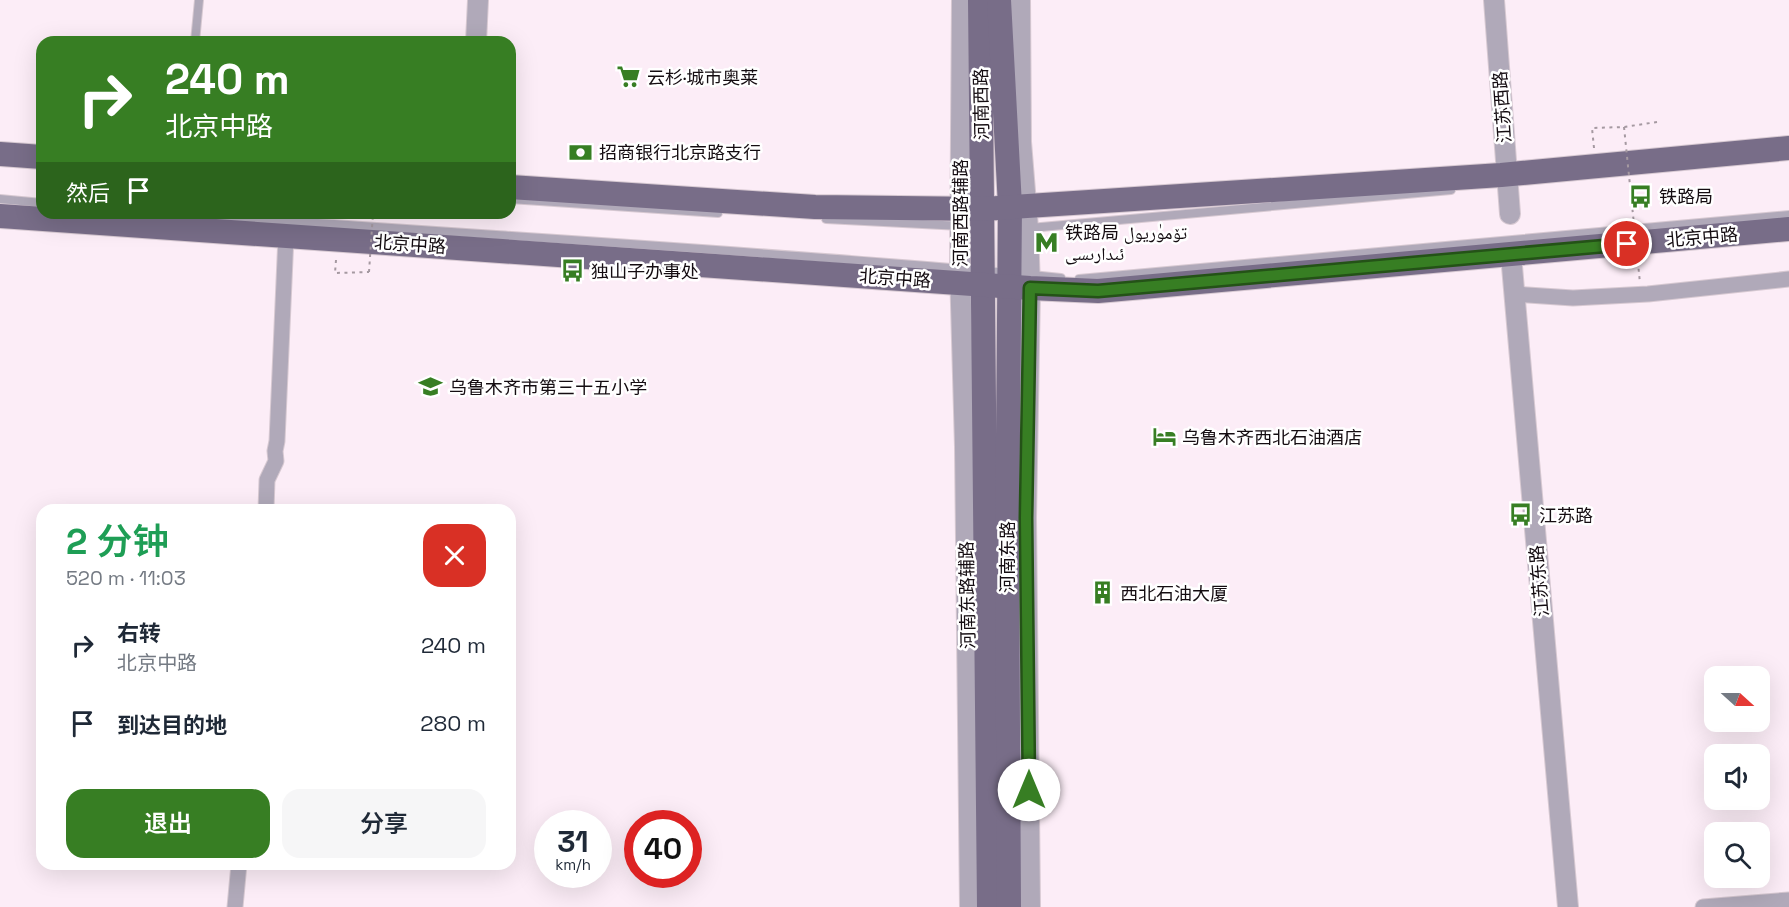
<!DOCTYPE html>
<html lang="zh">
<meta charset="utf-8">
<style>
:root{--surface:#fff;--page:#f6f6f7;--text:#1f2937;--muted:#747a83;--accent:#377e23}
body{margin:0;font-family:"Space Grotesk","Noto Naskh Arabic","Noto Sans SC",sans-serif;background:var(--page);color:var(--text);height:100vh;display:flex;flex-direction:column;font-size:22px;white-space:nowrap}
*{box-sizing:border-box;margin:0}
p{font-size:20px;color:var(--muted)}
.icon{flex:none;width:33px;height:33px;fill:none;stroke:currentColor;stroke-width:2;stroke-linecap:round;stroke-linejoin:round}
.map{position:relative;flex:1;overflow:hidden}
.details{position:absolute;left:36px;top:504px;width:480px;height:366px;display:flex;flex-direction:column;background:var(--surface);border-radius:18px;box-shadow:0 6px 24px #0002}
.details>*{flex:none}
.guide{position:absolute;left:36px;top:36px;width:480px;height:183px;border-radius:18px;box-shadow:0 6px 24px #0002;background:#377e23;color:#fff;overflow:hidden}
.needle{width:39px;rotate:111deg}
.controls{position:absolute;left:1704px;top:666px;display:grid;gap:12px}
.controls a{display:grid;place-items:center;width:66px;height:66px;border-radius:12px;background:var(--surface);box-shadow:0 6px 24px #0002;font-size:30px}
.speed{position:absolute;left:534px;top:810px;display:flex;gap:12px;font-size:30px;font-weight:700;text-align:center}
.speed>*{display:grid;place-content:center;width:78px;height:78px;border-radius:50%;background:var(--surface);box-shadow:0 6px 24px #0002;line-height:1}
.speed small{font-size:15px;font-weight:400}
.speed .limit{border:9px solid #d22;background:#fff;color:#111}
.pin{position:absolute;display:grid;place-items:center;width:51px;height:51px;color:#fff;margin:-26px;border:3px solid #fff;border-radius:50%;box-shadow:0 2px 6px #0007}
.me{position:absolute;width:66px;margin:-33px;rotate:0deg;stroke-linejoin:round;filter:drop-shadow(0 0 4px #0008)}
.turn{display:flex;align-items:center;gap:21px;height:126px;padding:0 30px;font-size:27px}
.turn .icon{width:78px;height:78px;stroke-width:2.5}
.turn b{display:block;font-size:42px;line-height:51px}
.then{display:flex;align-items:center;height:57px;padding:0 30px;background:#0003;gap:12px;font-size:22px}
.round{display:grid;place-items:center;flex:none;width:63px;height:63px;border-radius:18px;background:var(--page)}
.overview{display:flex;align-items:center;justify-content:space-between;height:102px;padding:0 30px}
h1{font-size:36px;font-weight:600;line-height:45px;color:#1e9e55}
.button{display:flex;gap:12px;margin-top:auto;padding:12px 30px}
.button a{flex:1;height:69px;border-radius:18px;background:var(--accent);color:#fff;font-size:24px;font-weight:600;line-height:69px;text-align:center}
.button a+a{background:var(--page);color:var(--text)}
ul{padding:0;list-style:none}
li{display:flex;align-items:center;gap:18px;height:78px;padding:0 30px}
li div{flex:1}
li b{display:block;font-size:22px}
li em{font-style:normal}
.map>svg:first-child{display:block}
</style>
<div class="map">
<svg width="1789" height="907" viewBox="0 0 1789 907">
<rect width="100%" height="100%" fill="#fcedf7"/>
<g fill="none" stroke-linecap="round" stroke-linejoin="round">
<defs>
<g id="service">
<polyline points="195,42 199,0"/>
<polyline points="0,199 42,203"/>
<polyline points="510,199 718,213"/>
<path d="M178 213C455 234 732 248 1008 273"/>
<polyline points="826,219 961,226"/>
<polyline points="1030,228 1451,190"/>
<polyline points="1032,275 1061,278"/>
<polyline points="1079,279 1789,215"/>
</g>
<g id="minor">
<polyline points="1514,294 1573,298 1648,294 1789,279"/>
<polyline points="266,510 267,480 276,461 275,451 277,441 286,236"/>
<polyline points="235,907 239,864"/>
<polyline points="1703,907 1789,900"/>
</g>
<g id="tertiary">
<polyline points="962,0 960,269 965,447 970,907"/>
<polyline points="1020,0 1021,142 1028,228 1030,288 1026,518 1030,907"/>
<polyline points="1494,0 1510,214"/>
<polyline points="476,42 478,0"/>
<polyline points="1511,255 1568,907"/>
</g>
<g id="primary">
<polyline points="980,0 989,907"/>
<polyline points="999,0 1010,206 1007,551 1009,907"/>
<polyline points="0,154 42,157"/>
<polyline points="510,187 815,207 983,209 1501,175 1789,148"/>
<polyline points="0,216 1030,288 1098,291 1789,229"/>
</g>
</defs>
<!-- service casing -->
<use href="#service" stroke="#d7c9d2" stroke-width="10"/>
<!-- minor casing -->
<use href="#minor" stroke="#d7c9d2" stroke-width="17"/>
<!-- tertiary casing -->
<use href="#tertiary" stroke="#d7c9d2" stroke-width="22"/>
<!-- primary casing -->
<use href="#primary" stroke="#d7c9d2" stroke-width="26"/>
<!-- path -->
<g stroke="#a599a1" stroke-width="2" stroke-dasharray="3 4.5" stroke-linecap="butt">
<polyline points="1594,148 1592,128 1624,127 1657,122"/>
<polyline points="336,260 335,273 369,272"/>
</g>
<!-- service -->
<use href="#service" stroke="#b0a9b9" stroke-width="8"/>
<!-- minor -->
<use href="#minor" stroke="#b0a9b9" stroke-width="15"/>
<!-- tertiary -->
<use href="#tertiary" stroke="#b0a9b9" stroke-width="20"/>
<!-- primary -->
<use href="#primary" stroke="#786d88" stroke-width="24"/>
<!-- path-bridge -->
<g stroke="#a599a1" stroke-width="2" stroke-dasharray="3 4.5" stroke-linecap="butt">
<polyline points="1624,127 1640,283"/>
<polyline points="369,272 373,213"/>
</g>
</g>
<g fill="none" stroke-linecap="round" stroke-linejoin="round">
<defs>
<polyline id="route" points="1029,790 1026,518 1030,288 1098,291 1627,244"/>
</defs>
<!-- route casing -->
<use href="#route" stroke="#245217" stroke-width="15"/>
<!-- route -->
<use href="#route" stroke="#377e23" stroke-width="10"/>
</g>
<!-- icons -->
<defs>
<symbol id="supermarket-bare" viewBox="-9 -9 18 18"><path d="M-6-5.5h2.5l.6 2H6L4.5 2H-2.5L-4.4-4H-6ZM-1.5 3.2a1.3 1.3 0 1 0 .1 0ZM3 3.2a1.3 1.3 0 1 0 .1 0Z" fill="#377e23" stroke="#fff" stroke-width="2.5" paint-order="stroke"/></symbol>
<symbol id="bank-bare" viewBox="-9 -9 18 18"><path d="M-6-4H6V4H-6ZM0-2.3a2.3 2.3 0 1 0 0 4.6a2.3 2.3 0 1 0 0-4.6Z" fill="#377e23" stroke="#fff" stroke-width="2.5" paint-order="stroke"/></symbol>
<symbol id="bus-bare" viewBox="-9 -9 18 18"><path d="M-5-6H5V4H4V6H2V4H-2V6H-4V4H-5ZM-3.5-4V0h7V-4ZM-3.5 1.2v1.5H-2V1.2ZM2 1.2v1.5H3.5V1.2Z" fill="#377e23" stroke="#fff" stroke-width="2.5" paint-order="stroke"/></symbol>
<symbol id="metro-bare" viewBox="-9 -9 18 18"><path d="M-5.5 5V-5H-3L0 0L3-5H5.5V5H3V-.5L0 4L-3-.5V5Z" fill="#377e23" stroke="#fff" stroke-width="2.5" paint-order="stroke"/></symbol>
<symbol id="school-bare" viewBox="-9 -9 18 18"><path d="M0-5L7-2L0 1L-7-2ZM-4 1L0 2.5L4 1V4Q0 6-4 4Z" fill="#377e23" stroke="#fff" stroke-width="2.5" paint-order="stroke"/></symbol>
<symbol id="hotel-bare" viewBox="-9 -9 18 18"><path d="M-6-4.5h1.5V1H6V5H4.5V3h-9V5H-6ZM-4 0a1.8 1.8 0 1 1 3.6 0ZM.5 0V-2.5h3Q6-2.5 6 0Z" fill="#377e23" stroke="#fff" stroke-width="2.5" paint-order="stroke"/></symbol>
<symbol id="building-bare" viewBox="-9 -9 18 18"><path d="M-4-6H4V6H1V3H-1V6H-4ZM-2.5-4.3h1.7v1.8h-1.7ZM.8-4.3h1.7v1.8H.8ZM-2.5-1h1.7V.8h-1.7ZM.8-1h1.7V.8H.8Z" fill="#377e23" stroke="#fff" stroke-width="2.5" paint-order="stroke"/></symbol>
</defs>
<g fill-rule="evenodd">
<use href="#supermarket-bare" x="612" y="60" width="33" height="33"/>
<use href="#bank-bare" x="564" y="136" width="33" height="33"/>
<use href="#bus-bare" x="1624" y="180" width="33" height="33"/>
<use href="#metro-bare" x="1030" y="226" width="33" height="33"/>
<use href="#bus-bare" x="556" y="254" width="33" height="33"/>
<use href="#school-bare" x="414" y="370" width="33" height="33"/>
<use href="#hotel-bare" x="1148" y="420" width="33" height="33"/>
<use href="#bus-bare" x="1504" y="498" width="33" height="33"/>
<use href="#building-bare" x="1086" y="576" width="33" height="33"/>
</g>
<g text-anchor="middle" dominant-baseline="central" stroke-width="5" stroke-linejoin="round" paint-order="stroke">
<!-- poi labels -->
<g font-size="18" fill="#140c11" stroke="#fff" text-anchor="start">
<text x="647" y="77">云杉·城市奥莱</text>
<text x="599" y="152">招商银行北京路支行</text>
<text x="1659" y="196">铁路局</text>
<text x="1065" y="232">铁路局 تۆمۈريول<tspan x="1065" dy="21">ئىدارىسى</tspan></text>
<text x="591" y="271">独山子办事处</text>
<text x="449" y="387">乌鲁木齐市第三十五小学</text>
<text x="1182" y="437">乌鲁木齐西北石油酒店</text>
<text x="1539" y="515">江苏路</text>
<text x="1120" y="593">西北石油大厦</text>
</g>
<!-- street labels -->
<g font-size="18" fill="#140c11" stroke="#fff">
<text transform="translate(981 104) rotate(-91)">河南西路</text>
<text transform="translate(1502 107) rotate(-94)">江苏西路</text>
<text transform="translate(960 213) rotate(-90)">河南西路辅路</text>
<text transform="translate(1702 237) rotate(-5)">北京中路</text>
<text transform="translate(410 244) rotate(4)">北京中路</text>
<text transform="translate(895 278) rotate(4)">北京中路</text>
<text transform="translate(1007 557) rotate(-90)">河南东路</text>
<text transform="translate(1539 581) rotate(-95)">江苏东路</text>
<text transform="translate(967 595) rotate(-91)">河南东路辅路</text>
</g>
</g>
</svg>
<div class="controls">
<a><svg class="needle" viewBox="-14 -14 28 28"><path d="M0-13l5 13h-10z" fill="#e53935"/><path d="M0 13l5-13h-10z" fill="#747a83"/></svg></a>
<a><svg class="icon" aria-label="sound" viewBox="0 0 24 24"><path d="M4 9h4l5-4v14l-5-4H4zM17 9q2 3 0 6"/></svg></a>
<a><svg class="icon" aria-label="search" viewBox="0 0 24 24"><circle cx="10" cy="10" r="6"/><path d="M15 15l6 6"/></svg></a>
</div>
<div class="speed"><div>31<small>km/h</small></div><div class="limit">40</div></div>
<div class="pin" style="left:1627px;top:244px;background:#d93025"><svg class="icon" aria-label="arrive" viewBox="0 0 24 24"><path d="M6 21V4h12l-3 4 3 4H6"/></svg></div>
<svg class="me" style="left:1029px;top:790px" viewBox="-20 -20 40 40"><circle r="19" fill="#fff"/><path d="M0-13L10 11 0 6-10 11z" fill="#377e23"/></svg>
<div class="guide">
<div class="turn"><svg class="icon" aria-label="right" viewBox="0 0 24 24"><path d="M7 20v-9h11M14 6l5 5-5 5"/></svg><div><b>240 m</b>北京中路</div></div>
<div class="then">然后<svg class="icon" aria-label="arrive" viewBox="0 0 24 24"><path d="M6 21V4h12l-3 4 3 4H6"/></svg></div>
</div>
<section class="details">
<div class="overview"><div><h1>2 分钟</h1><p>520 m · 11:03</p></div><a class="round" style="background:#d93025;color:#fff"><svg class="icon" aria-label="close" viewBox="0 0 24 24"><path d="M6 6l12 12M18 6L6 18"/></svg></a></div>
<ul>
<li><svg class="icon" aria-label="right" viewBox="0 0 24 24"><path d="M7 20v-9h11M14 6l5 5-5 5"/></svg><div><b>右转</b><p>北京中路</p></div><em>240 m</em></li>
<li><svg class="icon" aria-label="arrive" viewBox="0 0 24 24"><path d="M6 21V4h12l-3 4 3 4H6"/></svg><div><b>到达目的地</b></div><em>280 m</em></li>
</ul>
<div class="button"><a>退出</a><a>分享</a></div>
</section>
</div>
